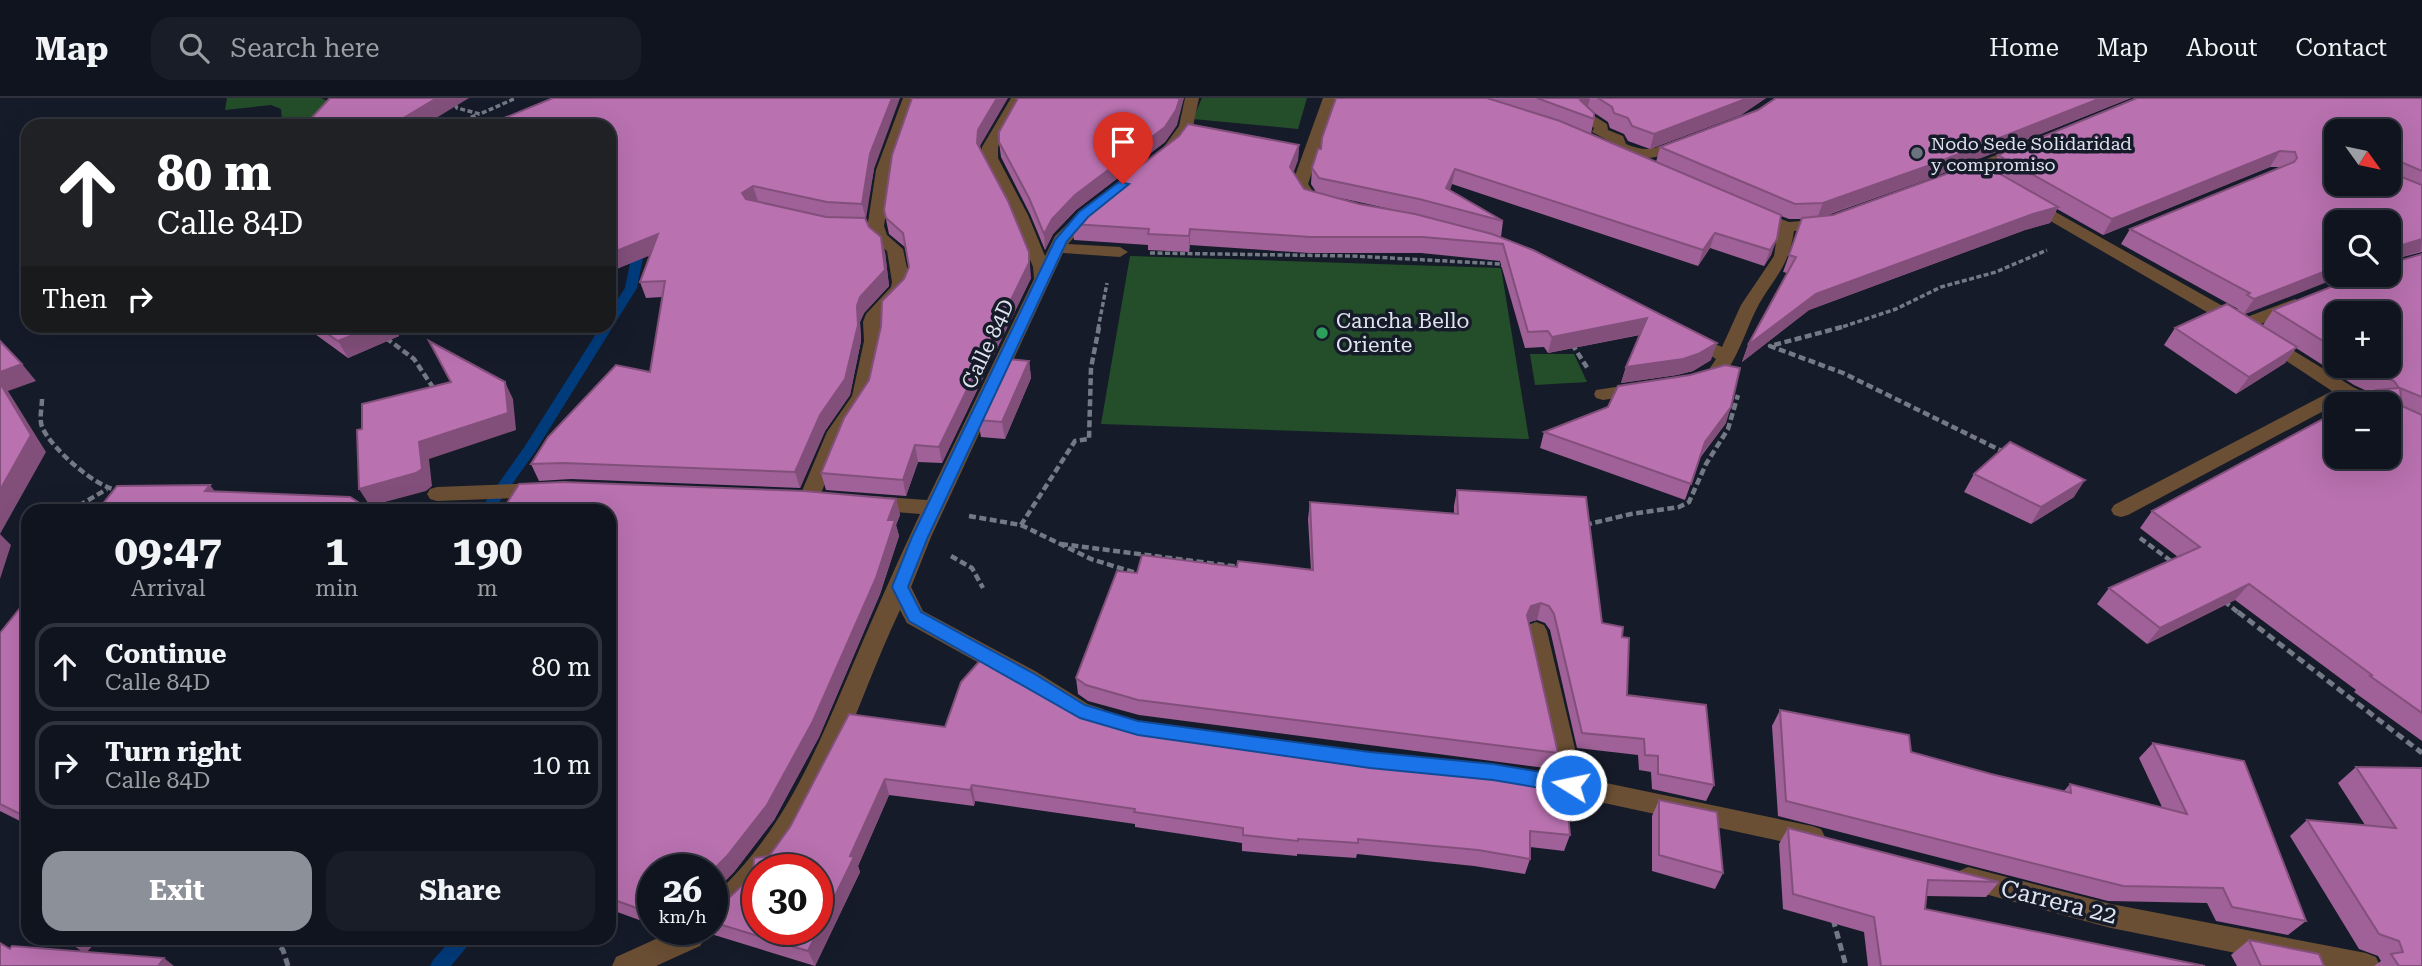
<!DOCTYPE html>
<meta charset="utf-8">
<style>
:root{--surface:#10141f;--page:#191d28;--text:#f1f3f6;--muted:#9c9ea4;--line:#30333d;--accent:#8c9099}
body{margin:0;font-family:"Roboto Serif",serif;background:var(--page);color:var(--text);height:100vh;display:flex;flex-direction:column;font-size:26px;white-space:nowrap}
*{box-sizing:border-box;margin:0}
p{font-size:23px;color:var(--muted)}
.icon{flex:none;width:38px;height:38px;fill:none;stroke:currentColor;stroke-width:2;stroke-linecap:round;stroke-linejoin:round}
.map{position:relative;flex:1;overflow:hidden}
.panel{position:absolute;left:21px;top:406px;width:595px;height:441px;display:flex;flex-direction:column;background:var(--surface);border-radius:21px;box-shadow:0 7px 28px #0002,0 0 0 2px var(--line)}
.panel>*{flex:none}
.top-card{position:absolute;left:21px;top:21px;width:595px;height:214px;border-radius:21px;box-shadow:0 7px 28px #0002,0 0 0 2px var(--line);background:#202124;color:#fff;overflow:hidden}
.needle{width:46px;rotate:123deg}
.tools{position:absolute;left:2324px;top:21px;display:grid;gap:14px}
.tools a{display:grid;place-items:center;width:77px;height:77px;border-radius:14px;background:var(--surface);box-shadow:0 7px 28px #0002,0 0 0 2px var(--line);font-size:35px}
.speed{position:absolute;left:637px;top:756px;display:flex;gap:14px;font-size:35px;font-weight:700;text-align:center}
.speed>*{display:grid;place-content:center;width:91px;height:91px;border-radius:50%;background:var(--surface);box-shadow:0 7px 28px #0002,0 0 0 2px var(--line);line-height:1}
.speed small{font-size:18px;font-weight:400}
.speed .limit{border:10px solid #d22;background:#fff;color:#111}
.pin{position:absolute;display:grid;place-items:center;width:60px;height:60px;color:#fff;margin:-72px -30px;border-radius:50% 50% 50% 0;rotate:-45deg;box-shadow:0 0 7px #0007}
.pin .icon{rotate:45deg}
.me{position:absolute;width:77px;margin:-38px;rotate:280deg;stroke-linejoin:round;filter:drop-shadow(0 0 5px #0008)}
.turn{display:flex;align-items:center;gap:24px;height:147px;padding:0 21px;font-size:32px}
.turn .icon{width:91px;height:91px;stroke-width:2.5}
.turn b{display:block;font-size:49px;line-height:60px}
.then{display:flex;align-items:center;height:66px;padding:0 21px;background:#0003;gap:14px;font-size:26px}
.eta{display:flex;justify-content:space-evenly;align-items:center;height:119px;text-align:center}
.eta b{font-size:42px;font-weight:700;line-height:49px}
.primary-button{display:flex;gap:14px;margin-top:auto;padding:14px 21px}
.primary-button a{flex:1;height:80px;border-radius:21px;background:var(--accent);color:#fff;font-size:28px;font-weight:700;line-height:80px;text-align:center}
.primary-button a+a{background:var(--page);color:var(--text)}
ul{padding:0;list-style:none}
li{display:flex;align-items:center;gap:21px;height:88px;margin:0 14px 10px;padding:0 7px;border:4px solid var(--line);border-radius:21px}
li div{flex:1}
li b{display:block;font-size:26px}
li em{font-style:normal}
header{display:flex;align-items:center;gap:42px;box-sizing:border-box;height:98px;padding:0 35px;background:var(--surface);border-bottom:2px solid var(--line)}
header strong{font-size:33px}
nav{display:flex;gap:38px;margin-inline-start:auto;font-size:24px}
.search{width:490px;height:63px;background:var(--page);display:flex;align-items:center;gap:18px;box-sizing:border-box;padding:0 24px;border-radius:21px;color:var(--muted);font-size:26px}
.map>svg:first-child{display:block}
</style>
<header>
<strong>Map</strong>
<div class="search"><svg class="icon" aria-label="search" viewBox="0 0 24 24"><circle cx="10" cy="10" r="6"/><path d="M15 15l6 6"/></svg>Search here</div>
<nav><a>Home</a><a>Map</a><a>About</a><a>Contact</a></nav>
</header>
<div class="map">
<svg width="2422" height="868" viewBox="0 0 2422 868">
<rect width="100%" height="100%" fill="#151b29"/>
<!-- green -->
<g fill="#244e2a">
<polygon points="227,0 321,0 329,4 312,28 297,28 282,22 281,11 271,7 225,12"/>
<polygon points="1202,0 1307,0 1298,31 1193,21"/>
<polygon points="1130,158 1501,170 1529,341 1101,326"/>
<polygon points="1530,256 1574,256 1587,284 1535,287"/>
</g>
<g fill="none" stroke-linecap="round" stroke-linejoin="round">
<!-- stream -->
<g fill="#003b7b" fill-rule="evenodd">
<polygon points="640,142 646,145 637,190 535,354 493,413 479,413 525,348 601,228 609,228 609,215 625,190 634,145"/>
<polygon points="453,840 474,840 451,868 430,868 433,862"/>
</g>
<!-- path-far2 -->
<g stroke="#747986" stroke-width="3.5" stroke-dasharray="5 2.5" stroke-linecap="butt">
<polyline points="451,0 457,10 480,16 516,0"/>
<polyline points="450,28 479,16"/>
<polyline points="1150,155 1353,158 1501,166 1504,169"/>
<polyline points="1098,231 1107,185"/>
<polyline points="1836,231 1896,211 1941,189 1996,174 2047,152"/>
</g>
<!-- path-far1 -->
<g stroke="#747986" stroke-width="4.5" stroke-dasharray="7 3.5" stroke-linecap="butt">
<polyline points="1842,229 1770,248 1843,275 2006,355"/>
<polyline points="386,240 414,261 434,291"/>
<polyline points="1572,246 1588,271"/>
<path d="M42 301C42 309 39 321 42 329 51 350 96 390 118 392"/>
<polyline points="70,413 107,391"/>
<polyline points="969,418 1021,427 1075,343 1089,341 1091,270 1099,229"/>
<polyline points="1021,427 1091,461 1136,475"/>
<polyline points="1585,427 1631,416 1679,409 1689,404 1706,366 1728,331 1738,297"/>
<polyline points="2140,440 2175,466"/>
<polyline points="1061,446 1240,469"/>
<polyline points="951,458 972,470 983,490"/>
<polyline points="26,468 28,455"/>
<polyline points="2224,503 2240,516"/>
</g>
<!-- path -->
<g stroke="#747986" stroke-width="5" stroke-dasharray="8 4.5" stroke-linecap="butt">
<polyline points="2238,514 2422,655"/>
<polyline points="1833,821 1846,868"/>
<polyline points="272,840 283,852 288,868"/>
</g>
<!-- street -->
<g fill="#6b4f34" fill-rule="evenodd">
<polygon points="903,0 917,0 892,72 884,128 887,137 903,151 910,184 905,195 883,218 882,243 870,298 846,335 819,400 816,405 809,407 802,405 799,400 827,334 852,298 864,243 863,224 866,216 891,189 892,184 887,153 874,143 870,133 858,132 856,129 858,126 868,124 876,72"/>
<path d="M1011 0H1025L998 49V60L1028 117 1045 158 1055 138 1087 107 1093 105 1101 110 1068 146 1120 149 1128 154 1120 159 1063 155 931 439 911 489 923 513 1035 573 1088 606 1103 611 1107 618 1103 625 1095 628 1072 620 1019 587 907 525 900 512C859 598 833 696 774 772H758V790L721 827 712 830V800C782 735 811 664 848 578 871 524 895 469 920 416L870 412 863 410 860 405 863 400 870 398 927 402 1034 181 1033 169 1012 117 982 60V49Z"/>
<polygon points="1185,0 1199,0 1193,28 1176,53 1166,53 1163,50 1179,28"/>
<polygon points="1323,0 1337,0 1308,86 1316,98 1325,104 1317,109 1304,104 1292,86"/>
<path d="M1586 13 1607 26 1608 32 1623 38 1626 46C1652 57 1659 47 1683 40L1691 45 1688 48C1657 60 1646 66 1614 51L1611 44 1592 34 1594 30 1579 17Z"/>
<polygon points="2023,47 2031,52 2028,55 1964,80 1958,82 1950,77 1952,74"/>
<polygon points="2029,99 2244,220 2295,201 2304,206 2301,210 2248,231 2236,231 2023,107 2021,104"/>
<path d="M1753 110 1789 124 1826 121 1834 126 1826 131 1794 133C1789 168 1776 177 1759 206 1747 228 1741 253 1726 274L1719 276 1710 270 1716 261 1681 240 1690 234 1722 249 1741 207 1774 158 1778 131 1747 118 1745 115 1747 112Z"/>
<polygon points="2268,237 2353,289 2380,302 2383,306 2358,306 2346,301 2128,417 2121,419 2114,417 2111,412 2114,407 2332,293 2262,247 2259,243"/>
<polygon points="1642,285 1649,287 1651,291 1649,295 1603,302 1596,300 1594,296 1596,292"/>
<polygon points="541,385 548,387 551,392 548,397 541,399 437,403 430,401 427,396 430,391 437,389"/>
<polygon points="1536,524 1544,527 1547,533 1582,680 1812,728 1821,731 1825,739 1821,747 1812,750 1530,689 1527,682 1530,675 1539,672 1556,675 1525,533 1528,527"/>
<polygon points="1968,769 2111,806 2366,855 2376,859 2380,868 2301,868 2111,830 1959,789 1955,781 1959,773"/>
<polygon points="678,831 711,831 700,848 656,868 612,868 616,859"/>
</g>
</g>
<!-- wall -->
<g fill="#9f6197" fill-rule="evenodd">
<path d="M1336 0H1766L1741 17 1650 51 1628 43 1624 36 1610 30 1608 24 1593 14 1594 21 1591 36 1656 64 1660 49 1758 12 1776 0H2131L1926 82 1825 118 1833 117 1992 71 1998 57 2422 0V154L2399 160 2402 162 2422 156V643L2354 594 2356 592 2235 502 2147 546 2097 506 2109 490 2178 459 2140 430 2152 413 2371 295 2354 287 2296 250 2285 265 2236 296 2164 247 2175 230 2238 211 2121 146 2130 131 2281 69H2270L2103 137 2057 111 2050 125 2025 132 1809 212 1742 264 1748 247 1787 175 1783 174 1802 121H1789L1781 118 1771 157 1764 168 1710 150 1698 168 1452 86 1450 92 1503 123 1501 139 1494 137 1711 262 1693 273 1677 277 1621 285 1626 269 1640 237 1548 255 1544 249 1525 250 1500 163 1421 155H1309L1190 147 1189 154 1148 152V147L1074 142 1072 126 1299 47 1298 62 1293 74 1304 91 1316 94 1311 86 1312 70 1321 51ZM2389 33V86H2336ZM1340 100 1395 112 1359 106ZM2389 124V177L2273 212 2263 227 2245 216ZM2336 215 2389 268H2336Z"/>
<polygon points="1177,27 1165,44 1076,112 1053,136 1045,152 1030,116 1001,59 999,44"/>
<polygon points="609,28 874,71 865,121 869,129 885,154 889,188 864,215 860,224 861,243 850,297 825,333 800,390 571,381 539,383 531,366 650,274 662,199 646,200 640,184 650,157 609,174"/>
<polygon points="980,48 1031,180 942,365 918,364 906,398 826,392 821,375 869,282 904,181 909,169 906,150 889,136 884,112"/>
<polygon points="304,228 393,228 399,238 348,260"/>
<polygon points="1029,263 1031,280 1005,341 981,339 978,322"/>
<polygon points="1726,325 1700,360 1685,402 1540,350 1544,334"/>
<polygon points="1974,376 2074,399 2031,426 1964,394"/>
<polygon points="1457,392 1602,525 1622,539 1627,597 1714,687 1706,703 1652,691 1651,674 1639,672 1638,657 1577,650 1550,532 1545,525 1537,522 1528,524 1558,655 1553,671 1139,617 1088,603 1078,596 1076,580 1137,475 1237,469 1311,472 1308,421 1310,404 1454,416 1454,408"/>
<polygon points="896,401 900,417 896,427 899,438 880,496 819,639 774,722 734,774 712,796 712,772 653,772 653,827 609,811 609,413"/>
<polygon points="28,500 28,727 0,713 0,535"/>
<polygon points="1069,606 1136,627 1570,737 1564,753 1530,749 1530,761 1525,776 1474,768 1357,756 1356,760 1297,756 1297,758 1242,753 1242,745 1135,729 1135,726 975,703 974,708 889,697 858,768 860,774 815,868 711,836 708,831 712,831 712,816 753,777 769,758 945,629"/>
<polygon points="1780,612 1911,654 1991,676 2064,693 2070,686 2162,709 2139,660 2153,645 2306,823 2288,837 2216,823 2207,805 2108,803 1778,718 1772,628"/>
<polygon points="2356,669 2422,670 2422,868 2374,868 2381,863 2378,858 2359,851 2290,738 2307,722 2365,727 2338,685"/>
<polygon points="1659,702 1723,775 1715,791 1652,773 1652,718"/>
<polygon points="1788,730 1999,784 1986,799 1926,798 1925,811 2205,868 1868,868 1864,834 1783,811 1779,746"/>
<polygon points="2249,842 2324,868 2237,868 2231,857"/>
</g>
<!-- shaded-wall -->
<g fill="#824f7b">
<polygon points="437,0 469,0 423,28 390,28"/>
<polygon points="892,0 900,0 874,71 866,121 862,106 870,56"/>
<polygon points="997,0 1008,0 980,48 979,60 977,45 978,32"/>
<polygon points="1180,0 1184,0 1177,27 1165,44 1076,112 1053,136 1045,152 1044,136 1052,121 1075,97"/>
<polygon points="1583,0 1590,0 1587,11 1580,2"/>
<polygon points="1748,0 1766,0 1741,17 1650,51 1654,36"/>
<polygon points="2101,0 2131,0 1926,82 1817,120 1823,105"/>
<polygon points="1299,47 1298,62 1290,85 1290,69"/>
<polygon points="2280,53 2270,69 2103,137 2112,121"/>
<polygon points="1455,71 1452,86 1444,106 1446,90"/>
<polygon points="753,88 758,103 746,110 742,95"/>
<polygon points="2058,109 2050,125 2025,132 1809,212 1742,264 1748,247 1816,196 2033,116"/>
<polygon points="1190,131 1190,147 1189,154 1189,138"/>
<polygon points="1715,135 1710,150 1698,168 1703,152"/>
<polygon points="658,136 663,152 609,174 609,156"/>
<polygon points="881,139 885,154 889,188 864,215 860,224 861,243 850,297 825,333 800,390 795,374"/>
<polygon points="1777,141 1771,157 1764,168 1770,152"/>
<polygon points="2422,141 2421,153 2389,163 2399,148"/>
<polygon points="1029,154 1031,180 942,365 939,349"/>
<polygon points="2336,169 2336,177 2345,177 2243,217 2254,201"/>
<polygon points="1647,220 1643,236 1548,255 1552,239"/>
<polygon points="375,228 393,228 399,238 348,260 338,243"/>
<polygon points="482,228 491,228 483,231"/>
<polygon points="1717,245 1711,262 1693,273 1677,277 1621,285 1626,269"/>
<polygon points="2297,249 2285,265 2236,296 2249,279"/>
<polygon points="1029,263 1031,280 1005,341 1002,324"/>
<polygon points="22,266 36,283 8,293 46,354 0,436 11,447 0,481 0,274"/>
<polygon points="505,284 513,301 516,332 429,361 432,388 426,393 370,408 359,391 419,344"/>
<polygon points="1731,309 1726,325 1699,360 1705,344"/>
<polygon points="915,347 918,364 906,398 903,382"/>
<polygon points="2085,382 2074,399 2031,426 2041,409"/>
<polygon points="210,387 223,404 205,393"/>
<polygon points="896,401 900,417 896,427 899,438 880,496 819,639 774,722 734,774 712,796 712,773 888,422"/>
<polygon points="2249,486 2235,502 2147,546 2160,530"/>
<polygon points="1541,505 1537,522 1527,525 1527,517 1531,508"/>
<polygon points="885,681 889,697 858,768 860,774 815,868 808,853"/>
<polygon points="972,687 975,703 974,708 970,692"/>
<polygon points="66,840 100,840 85,856 65,841"/>
<polygon points="164,860 174,868 158,868"/>
</g>
<!-- building -->
<g fill="#b971b0" stroke="#824f7b" stroke-width="2" fill-rule="evenodd">
<polygon points="330,0 437,0 390,28 304,28"/>
<polygon points="553,0 892,0 870,56 862,106 827,104 753,88 742,95 746,101 826,119 865,120 869,129 881,139 885,172 860,199 857,208 858,227 845,281 820,317 795,374 563,365 531,366 548,339 616,267 650,274 665,183 640,184 658,136 609,156 609,28 485,28"/>
<polygon points="912,0 997,0 978,32 977,45 1008,103 1029,154 1029,165 939,349 915,347 903,382 821,375 844,320 869,282 881,228 882,203 904,181 909,169 903,135 886,120 884,112 892,57"/>
<polygon points="1018,0 1180,0 1176,12 1165,29 1075,97 1052,121 1044,136 1029,100 999,44 999,34"/>
<polygon points="1336,0 1487,0 1560,23 1781,117 1777,141 1770,152 1715,135 1703,152 1455,71 1446,90 1503,123 1419,101 1319,80 1312,70 1318,51 1321,51 1322,40"/>
<polygon points="1537,0 1583,0 1580,2 1594,15 1594,21"/>
<polygon points="1598,0 1748,0 1654,36 1632,28 1628,20 1614,15 1612,9"/>
<polygon points="1776,0 2101,0 1933,66 1823,105 1795,106 1660,49 1758,12"/>
<polygon points="2137,0 2422,0 2422,73 2401,64 2397,68 2389,69 2389,33 2336,33 2336,86 2389,86 2389,74 2422,87 2422,141 2399,148 2398,159 2402,162 2422,156 2422,299 2400,290 2402,308 2422,317 2422,615 2370,578 2372,577 2249,486 2160,530 2109,490 2200,449 2152,413 2336,314 2336,359 2389,359 2389,306 2350,306 2376,292 2399,290 2394,283 2363,268 2389,268 2389,215 2336,215 2336,251 2273,212 2361,177 2389,177 2389,124 2336,124 2336,169 2254,201 2247,197 2250,195 2130,131 2294,64 2297,60 2295,54 2280,53 2112,121 1998,57"/>
<polygon points="1188,26 1299,47 1290,69 1304,91 1359,106 1415,116 1492,136 1533,152 1717,245 1698,256 1683,261 1626,269 1647,220 1552,239 1548,233 1528,234 1503,146 1423,139 1310,139 1190,131 1189,138 1148,136 1149,131 1072,126 1091,106 1179,38"/>
<polygon points="1979,64 2058,109 2033,116 1816,196 1748,247 1796,159 1789,157 1802,120 1833,117"/>
<polygon points="2227,206 2297,249 2249,279 2175,230"/>
<polygon points="316,228 375,228 338,243"/>
<polygon points="0,243 22,266 0,274"/>
<polygon points="429,243 505,284 508,315 419,344 422,371 416,375 359,391 357,332 362,331 362,306 451,284"/>
<polygon points="1007,261 1029,263 1002,324 978,322"/>
<polygon points="1725,267 1740,270 1731,309 1705,344 1691,386 1544,334 1608,309 1618,288 1690,277"/>
<polygon points="0,285 31,337 0,392"/>
<polygon points="2010,344 2085,382 2041,409 1974,376"/>
<polygon points="563,384 804,393 896,401 888,422 895,422 876,480 813,623 767,707 727,758 712,773 712,772 653,772 653,816 609,800 609,413 502,413 519,386"/>
<polygon points="210,387 205,393 350,399 372,413 97,413 117,388"/>
<polygon points="1457,392 1586,399 1602,525 1623,529 1622,539 1629,540 1627,597 1706,607 1714,687 1658,676 1658,658 1645,657 1644,641 1582,635 1554,516 1549,508 1541,505 1531,508 1527,517 1558,655 1138,602 1086,587 1076,580 1117,473 1137,475 1142,457 1237,469 1238,463 1313,472 1310,404 1458,416"/>
<polygon points="28,500 28,720 0,706 0,535"/>
<path d="M985 557 1069 606 1136 627 1372 659 1497 671 1565 683 1570 737 1530 733V761L1478 752 1358 741V745L1298 741V743L1243 737V730L1134 714 1135 711 972 687 970 692 885 681 850 758 854 759 808 853 712 824V816L753 777 754 760 769 758 790 729 849 616 945 629 961 584ZM758 772H817V831H758Z"/>
<polygon points="1780,612 1909,637 1911,654 1991,676 2071,695 2070,686 2187,716 2153,645 2244,663 2306,823 2232,809 2223,790 2123,788 1786,703"/>
<polygon points="2356,669 2422,670 2422,868 2399,868 2391,856 2403,854 2399,843 2379,836 2307,722 2396,730"/>
<polygon points="1659,702 1717,714 1723,775 1659,757"/>
<polygon points="1788,730 1999,784 1928,782 1925,811 2205,868 1881,868 1874,819 1793,796"/>
<polygon points="2249,842 2319,856 2324,868 2261,868"/>
<polygon points="0,845 10,851 12,848 164,860 158,868 0,868"/>
</g>
<!-- route -->
<polygon fill="#1a73e8" stroke="#114b97" stroke-width="2" points="1119,84 1129,86 1088,119 1067,143 928,439 908,489 921,514 1033,575 1085,607 1138,623 1370,654 1493,666 1571,679 1577,682 1580,687 1577,693 1571,695 1493,682 1370,670 1138,637 1080,620 909,523 892,489 912,439 1055,142 1079,114"/>
<!-- markers -->
<circle fill="#6b7280" stroke="#151b29" stroke-width="2.5" cx="1917" cy="55" r="7"/>
<circle fill="#2e9e5b" stroke="#151b29" stroke-width="2.5" cx="1322" cy="235" r="7"/>
<g text-anchor="middle" dominant-baseline="central" stroke-width="7" stroke-linejoin="round" paint-order="stroke">
<!-- far-poi labels -->
<g font-size="18" fill="#dfe3ee" stroke="#151b29" text-anchor="start">
<text x="1931" y="45">Nodo Sede Solidaridad<tspan x="1931" dy="21">y compromiso</tspan></text>
</g>
<!-- poi labels -->
<g font-size="21" fill="#dfe3ee" stroke="#151b29" text-anchor="start">
<text x="1336" y="223">Cancha Bello<tspan x="1336" dy="24">Oriente</tspan></text>
</g>
<!-- street labels -->
<g font-size="21" fill="#dfe3ee" stroke="#151b29">
<text transform="translate(988 246) rotate(-65)">Calle 84D</text>
</g>
<!-- near-street labels -->
<g font-size="24" fill="#dfe3ee" stroke="#151b29">
<text transform="translate(2059 804) rotate(14)">Carrera 22</text>
</g>
</g>
</svg>
<div class="tools">
<a><svg class="needle" viewBox="-14 -14 28 28"><path d="M0-13l5 13h-10z" fill="#e53935"/><path d="M0 13l5-13h-10z" fill="#9c9ea4"/></svg></a>
<a><svg class="icon" aria-label="search" viewBox="0 0 24 24"><circle cx="10" cy="10" r="6"/><path d="M15 15l6 6"/></svg></a>
<a>+</a>
<a>−</a>
</div>
<div class="speed"><div>26<small>km/h</small></div><div class="limit">30</div></div>
<div class="pin" style="left:1123px;top:86px;background:#d93025"><svg class="icon" aria-label="arrive" viewBox="0 0 24 24"><path d="M6 21V4h12l-3 4 3 4H6"/></svg></div>
<svg class="me" style="left:1571px;top:687px" viewBox="-20 -20 40 40"><circle r="17" fill="#1a73e8" stroke="#fff" stroke-width="3"/><path d="M0-11L8 9 0 5-8 9z" fill="#fff"/></svg>
<div class="top-card">
<div class="turn"><svg class="icon" aria-label="ahead" viewBox="0 0 24 24"><path d="M12 20V5M6 11l6-6 6 6"/></svg><div><b>80 m</b>Calle 84D</div></div>
<div class="then">Then<svg class="icon" aria-label="right" viewBox="0 0 24 24"><path d="M7 20v-9h11M14 6l5 5-5 5"/></svg></div>
</div>
<section class="panel">
<div class="eta">
<div><b>09:47</b><p>Arrival</p></div>
<div><b>1</b><p>min</p></div>
<div><b>190</b><p>m</p></div>
</div>
<ul>
<li><svg class="icon" aria-label="ahead" viewBox="0 0 24 24"><path d="M12 20V5M6 11l6-6 6 6"/></svg><div><b>Continue</b><p>Calle 84D</p></div><em>80 m</em></li>
<li><svg class="icon" aria-label="right" viewBox="0 0 24 24"><path d="M7 20v-9h11M14 6l5 5-5 5"/></svg><div><b>Turn right</b><p>Calle 84D</p></div><em>10 m</em></li>
</ul>
<div class="primary-button"><a>Exit</a><a>Share</a></div>
</section>
</div>
